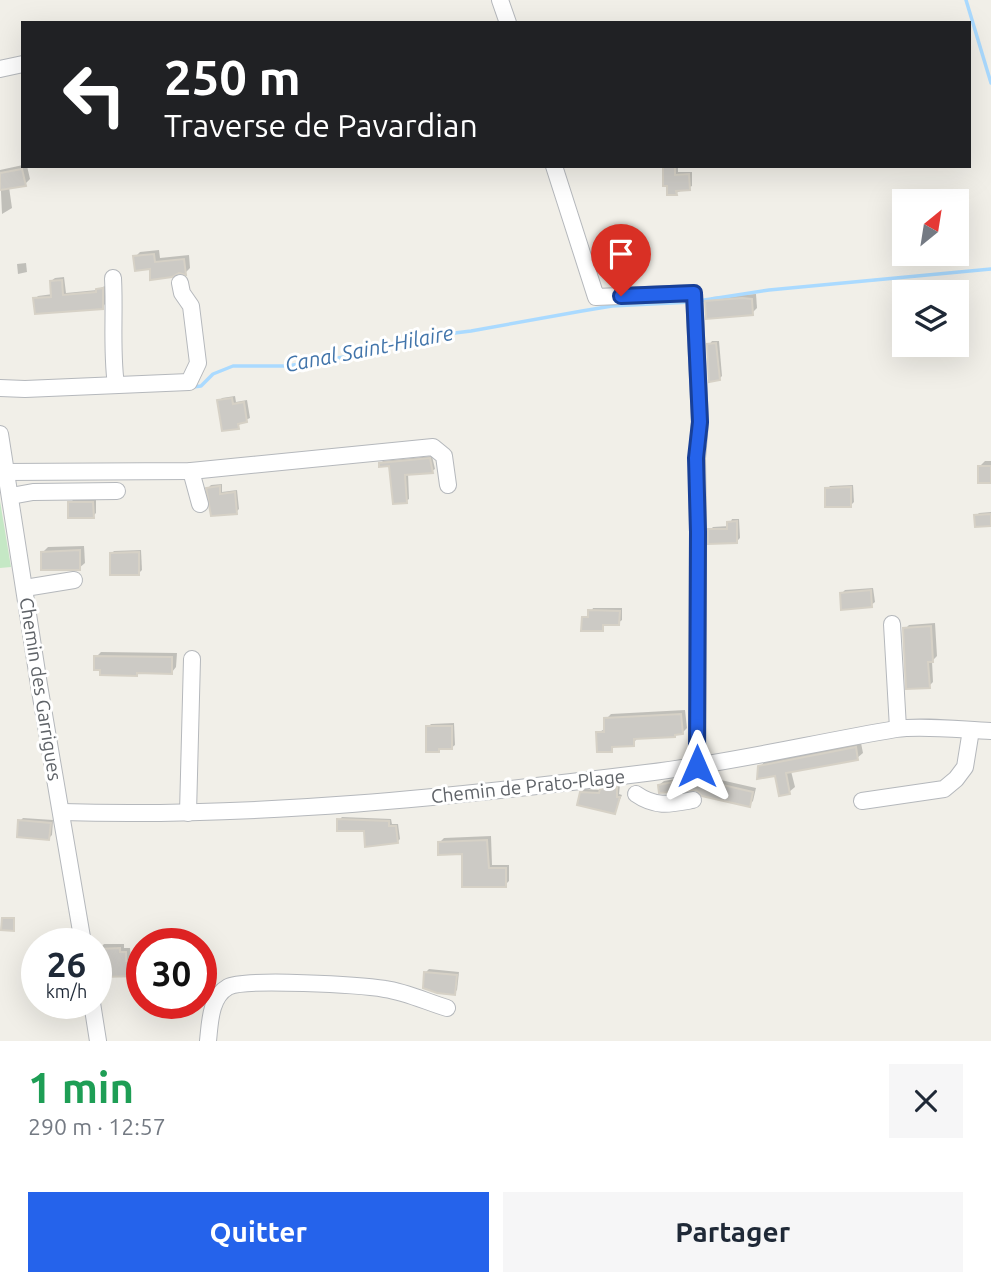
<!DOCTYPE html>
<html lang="fr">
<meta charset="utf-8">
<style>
:root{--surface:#fff;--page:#f6f6f7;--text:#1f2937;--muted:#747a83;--accent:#2563eb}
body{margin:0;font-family:Ubuntu,sans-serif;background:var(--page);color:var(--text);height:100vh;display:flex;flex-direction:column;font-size:26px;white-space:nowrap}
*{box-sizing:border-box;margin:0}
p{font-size:23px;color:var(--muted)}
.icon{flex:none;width:38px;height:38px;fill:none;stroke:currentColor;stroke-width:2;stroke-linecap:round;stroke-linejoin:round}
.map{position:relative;height:1041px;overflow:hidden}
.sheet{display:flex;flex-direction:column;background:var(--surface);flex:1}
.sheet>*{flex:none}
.top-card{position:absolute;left:21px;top:21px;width:950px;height:147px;border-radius:0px;box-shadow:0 7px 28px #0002;background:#202124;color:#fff;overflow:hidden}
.needle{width:46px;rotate:30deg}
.tools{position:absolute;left:892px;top:189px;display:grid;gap:14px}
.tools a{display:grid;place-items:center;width:77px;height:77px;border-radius:0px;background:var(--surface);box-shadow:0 7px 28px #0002;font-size:35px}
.speed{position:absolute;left:21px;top:928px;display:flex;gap:14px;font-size:35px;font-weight:700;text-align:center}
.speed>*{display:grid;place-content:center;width:91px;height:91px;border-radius:50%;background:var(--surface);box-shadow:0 7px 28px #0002;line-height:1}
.speed small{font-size:18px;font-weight:400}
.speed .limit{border:10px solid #d22;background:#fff;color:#111}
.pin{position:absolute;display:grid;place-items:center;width:60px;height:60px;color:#fff;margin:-72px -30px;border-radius:50% 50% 50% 0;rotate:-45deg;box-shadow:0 0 7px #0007}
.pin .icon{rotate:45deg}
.me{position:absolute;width:77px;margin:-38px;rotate:0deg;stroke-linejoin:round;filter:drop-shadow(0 0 5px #0008)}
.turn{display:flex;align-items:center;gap:24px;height:147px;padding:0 28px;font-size:32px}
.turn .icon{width:91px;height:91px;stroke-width:2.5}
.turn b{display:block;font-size:49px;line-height:60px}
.round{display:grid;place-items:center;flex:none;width:74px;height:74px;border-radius:0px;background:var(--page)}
.overview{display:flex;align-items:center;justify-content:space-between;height:119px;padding:0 28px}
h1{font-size:42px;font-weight:700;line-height:52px;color:#1e9e55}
.primary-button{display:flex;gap:14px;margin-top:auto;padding:14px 28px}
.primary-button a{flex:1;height:80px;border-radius:0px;background:var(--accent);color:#fff;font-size:28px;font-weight:700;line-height:80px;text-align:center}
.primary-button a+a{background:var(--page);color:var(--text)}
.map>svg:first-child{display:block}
</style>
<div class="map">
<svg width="991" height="1041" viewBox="0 0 991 1041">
<rect width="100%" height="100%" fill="#f1efe8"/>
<!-- green -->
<polygon fill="#c5e8c5" points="0,501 11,567 0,568"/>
<!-- shadow -->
<g fill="#0003">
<polygon points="23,165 27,166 30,179 25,184 9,187 12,208 2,214 0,170"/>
<polygon points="664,166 678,166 678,172 692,172 692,186 676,193 668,184"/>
<polygon points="159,250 160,258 189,255 190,268 185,273 152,267 135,257 140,252"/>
<polygon points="26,263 27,272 18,274 17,264"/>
<polygon points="64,277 66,293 97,290 105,286 105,304 102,308 35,299 38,296 53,294 51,281 55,278"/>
<polygon points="756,294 757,308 752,313 707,302 712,297"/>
<polygon points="712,341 719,341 722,376 719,379 709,345"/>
<polygon points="235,396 236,402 247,400 250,418 241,422 238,427 219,401 222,398"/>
<polygon points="432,456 435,469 432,471 408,473 409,499 406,501 391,464 380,464 383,461"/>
<polygon points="985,461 991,461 991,481 980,466"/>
<polygon points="222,484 222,492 237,490 239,509 236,512 208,488 211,485"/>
<polygon points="853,485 854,502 851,505 827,489 830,486"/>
<polygon points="96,499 96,513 93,516 70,503 73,500"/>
<polygon points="991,512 991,524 976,516 979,513"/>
<polygon points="732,519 739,519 740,538 737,541 710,530 713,527 729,526"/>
<polygon points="84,546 85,563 79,568 43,552 48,547"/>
<polygon points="141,550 142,570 139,573 111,554 114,551"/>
<polygon points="873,588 875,602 871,605 842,593 845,590"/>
<polygon points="593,608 622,608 622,620 618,623 605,623 602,630 584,618 590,615"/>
<polygon points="935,623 937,656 932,661 933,682 929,686 905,629 909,625"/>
<polygon points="101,652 177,653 176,667 172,672 139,671 136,674 96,657"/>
<polygon points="685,710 687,728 682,733 638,737 633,744 616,745 611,750 598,733 606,728 606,719 611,714"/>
<polygon points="454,723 455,745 451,748 428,727 431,724"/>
<polygon points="861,743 863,753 857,758 791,771 795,787 789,792 776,774 760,767 765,761"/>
<polygon points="699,775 756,788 753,801 749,805 696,788 659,785 664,781"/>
<polygon points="620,785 619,794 622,795 614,812 581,792 585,789 601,790 605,787"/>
<polygon points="342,817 391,819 392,824 398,824 400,839 397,842 339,820"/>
<polygon points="23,818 53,820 52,835 49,838 20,821"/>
<polygon points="491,836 492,865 509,865 509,881 505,885 463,853 439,843 444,838"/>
<polygon points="104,944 124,944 124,948 130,948 131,957 142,957 142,974 99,949"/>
<polygon points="429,969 459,972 457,990 454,993 426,972"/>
</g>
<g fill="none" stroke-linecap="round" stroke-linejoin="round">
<!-- stream -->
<g stroke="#aadaff" stroke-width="3.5">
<polyline points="966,0 991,83"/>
<polyline points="698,301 769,290 991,269"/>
<polyline points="193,387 201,386 213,374 233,366 287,366 344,357 414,338 471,331 582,311 612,306 691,302"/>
</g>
</g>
<!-- building -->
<g fill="#cccac5" stroke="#d6d1c6" stroke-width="2">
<polygon points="663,166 675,166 675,175 689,174 690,190 676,191 677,195 667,195 667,186 663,186"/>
<polygon points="22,169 26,186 0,190 0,173"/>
<polygon points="154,254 155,262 184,259 186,275 179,273 172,277 150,280 150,269 135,271 133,256"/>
<polygon points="62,280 63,295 96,292 96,289 103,288 103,309 35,314 33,298 51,297 50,281"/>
<polygon points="742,298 752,299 753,315 706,319 705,301"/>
<polygon points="716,343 720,380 709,382 707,344"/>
<polygon points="232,398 233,404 244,402 247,422 238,424 239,429 222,431 217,400"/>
<polygon points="430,458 433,473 405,475 407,503 393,504 389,466 379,467 379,463"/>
<rect x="978" y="466" width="13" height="17"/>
<polygon points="220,486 220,494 235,492 237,514 211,516 206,488"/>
<polygon points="851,487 851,507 825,507 825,488"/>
<polygon points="68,502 93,502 94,518 68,518"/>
<polygon points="991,514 991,526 975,527 974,515"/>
<polygon points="737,521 737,543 708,544 708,529 727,529 727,522"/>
<polygon points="80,550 80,570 41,570 41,552"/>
<polygon points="139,552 139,575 110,575 110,553"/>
<polygon points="871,590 872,607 841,610 840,593"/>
<polygon points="588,610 620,611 619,625 603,625 603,631 581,631 582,617 588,617"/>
<polygon points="931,626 933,662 928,662 930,688 906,689 903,628"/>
<polygon points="94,656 172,657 172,674 137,673 137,676 100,675 100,670 94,670"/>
<polygon points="681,714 683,734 675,735 675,737 634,739 634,746 612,747 612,752 597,752 596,732 604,732 604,718"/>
<polygon points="426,726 452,726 452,749 439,749 439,752 426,752"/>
<polygon points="856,747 858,760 786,773 790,794 779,796 775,776 757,779 758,766"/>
<polygon points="693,778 753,792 750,807 702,796 696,790 659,793 658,785"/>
<polygon points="617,787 617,797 620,797 615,814 577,805 580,792 599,793 600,789"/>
<polygon points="337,819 389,821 389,826 396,826 398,843 365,847 364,831 337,831"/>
<polygon points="18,820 51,823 49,840 17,837"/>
<polygon points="487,840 489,868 506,868 506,887 462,887 462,854 438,855 438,842"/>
<polygon points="2,918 14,918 14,931 1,930"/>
<polygon points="120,948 120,952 126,952 126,961 142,961 142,976 98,977 98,949"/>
<polygon points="424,972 457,975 455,995 437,993 423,988"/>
</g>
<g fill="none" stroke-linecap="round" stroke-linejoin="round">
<defs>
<g id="minor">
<polyline points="500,0 508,23"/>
<polyline points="0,69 23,64"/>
<polyline points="554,166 596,297 694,293 700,422 697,458 698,532 697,766"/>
<path d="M113 278C115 314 111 350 116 385"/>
<polyline points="0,388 25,389 189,382 198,363 191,306 182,293 180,283"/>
<polyline points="0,434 39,685 83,943"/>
<polyline points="191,471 200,504"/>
<polyline points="5,472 191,471 433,447 444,456 448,485"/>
<polyline points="11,496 33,492 117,491"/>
<polyline points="25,588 74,580"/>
<polyline points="892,624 898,728"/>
<path d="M636 794C656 808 671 804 693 800"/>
<polyline points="862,801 944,789 956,779 965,767 971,730"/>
<path d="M62 812C257 818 453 797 646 773 731 763 813 743 896 729 921 725 964 730 991 731"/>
<polyline points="188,813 192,659"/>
<polyline points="92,1003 98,1041"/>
<path d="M208 1041C210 1023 210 997 228 987 245 978 361 985 385 989 406 992 427 1002 447 1008"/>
</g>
</defs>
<!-- minor casing -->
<use href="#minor" stroke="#b5b8bc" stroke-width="18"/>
<!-- minor -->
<use href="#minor" stroke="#fff" stroke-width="16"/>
</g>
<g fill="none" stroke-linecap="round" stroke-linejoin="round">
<defs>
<polyline id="route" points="621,296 694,293 700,422 696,458 698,532 697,766"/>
</defs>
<!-- route casing -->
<use href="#route" stroke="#184099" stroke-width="18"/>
<!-- route -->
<use href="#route" stroke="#2563eb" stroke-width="12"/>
</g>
<g text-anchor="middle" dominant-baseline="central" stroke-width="6" stroke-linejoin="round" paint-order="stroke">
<!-- street labels -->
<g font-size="19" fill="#5f6368" stroke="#fff">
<text transform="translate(41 689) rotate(81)">Chemin des Garrigues</text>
<text transform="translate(528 786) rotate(-6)">Chemin de Prato-Plage</text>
</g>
<!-- water labels -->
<g font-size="21" font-style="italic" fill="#4174aa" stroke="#fff">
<text transform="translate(369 348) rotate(-11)">Canal Saint-Hilaire</text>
</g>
</g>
</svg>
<div class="tools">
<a><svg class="needle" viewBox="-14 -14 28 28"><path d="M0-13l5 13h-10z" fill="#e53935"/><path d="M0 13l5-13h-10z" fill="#747a83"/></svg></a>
<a><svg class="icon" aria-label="layers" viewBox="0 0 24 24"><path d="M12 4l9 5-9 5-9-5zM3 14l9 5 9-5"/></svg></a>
</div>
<div class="speed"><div>26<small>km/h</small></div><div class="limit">30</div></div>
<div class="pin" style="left:621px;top:296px;background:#d93025"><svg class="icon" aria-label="arrive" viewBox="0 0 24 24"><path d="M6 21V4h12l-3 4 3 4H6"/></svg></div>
<svg class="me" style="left:697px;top:766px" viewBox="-20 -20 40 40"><path d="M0-17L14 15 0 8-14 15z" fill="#2563eb" stroke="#fff" stroke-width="4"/></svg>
<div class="top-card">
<div class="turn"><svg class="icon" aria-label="left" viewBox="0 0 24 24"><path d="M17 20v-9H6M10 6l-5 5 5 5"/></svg><div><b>250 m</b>Traverse de Pavardian</div></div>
</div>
</div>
<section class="sheet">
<div class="overview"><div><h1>1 min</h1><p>290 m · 12:57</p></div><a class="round"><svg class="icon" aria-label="close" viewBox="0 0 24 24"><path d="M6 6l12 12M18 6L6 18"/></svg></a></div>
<div class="primary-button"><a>Quitter</a><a>Partager</a></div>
</section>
